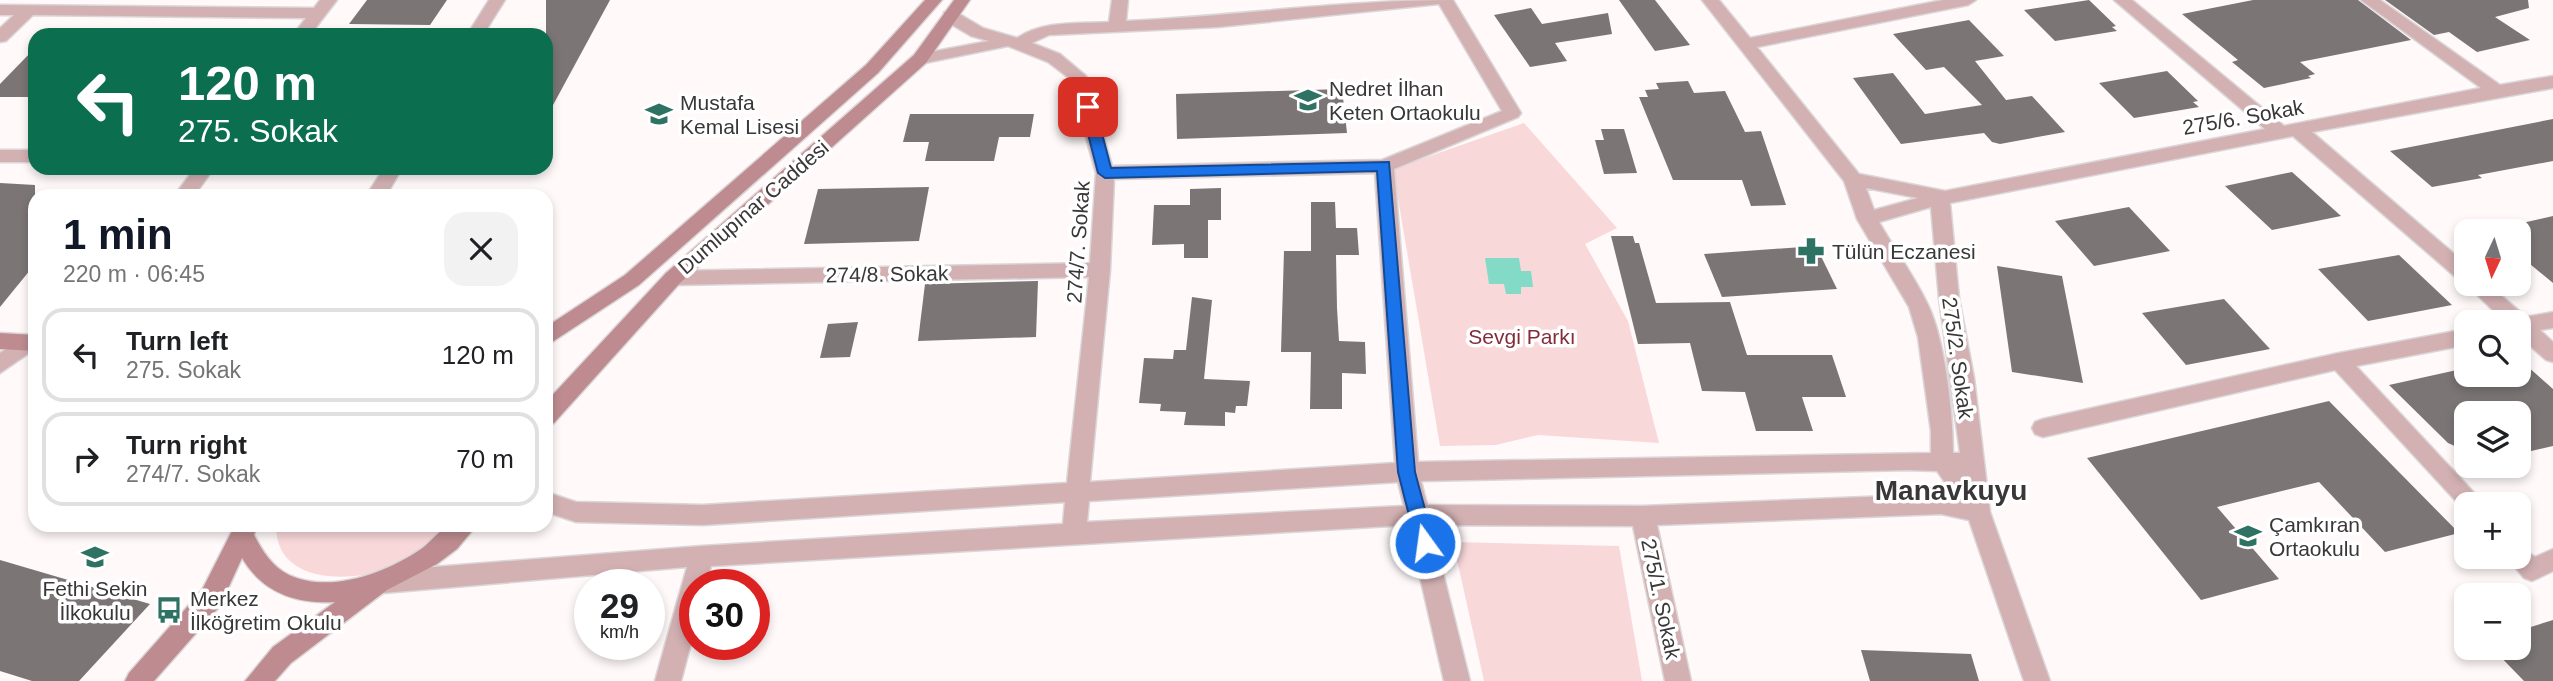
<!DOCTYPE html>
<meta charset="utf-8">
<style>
:root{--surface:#fff;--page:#f2f2f2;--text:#202124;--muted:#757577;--line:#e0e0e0;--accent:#111827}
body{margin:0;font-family:Arial,sans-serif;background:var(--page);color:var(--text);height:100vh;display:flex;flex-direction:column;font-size:26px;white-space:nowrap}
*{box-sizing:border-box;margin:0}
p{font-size:23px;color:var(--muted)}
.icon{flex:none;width:38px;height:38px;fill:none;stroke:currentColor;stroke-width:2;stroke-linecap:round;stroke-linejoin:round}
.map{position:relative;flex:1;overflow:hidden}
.side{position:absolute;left:28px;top:189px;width:525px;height:343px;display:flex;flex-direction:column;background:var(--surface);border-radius:21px;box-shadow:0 4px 10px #0003}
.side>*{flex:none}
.hud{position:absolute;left:28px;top:28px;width:525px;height:147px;border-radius:21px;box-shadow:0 4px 10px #0003;background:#0b6e4f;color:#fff;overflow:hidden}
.needle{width:46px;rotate:184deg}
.tools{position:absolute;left:2454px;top:219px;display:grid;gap:14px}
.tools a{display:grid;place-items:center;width:77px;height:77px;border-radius:14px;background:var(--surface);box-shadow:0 4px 10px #0003;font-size:35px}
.speed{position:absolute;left:574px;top:569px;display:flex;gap:14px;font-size:35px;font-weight:700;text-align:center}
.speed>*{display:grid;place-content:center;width:91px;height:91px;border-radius:50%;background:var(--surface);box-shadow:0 4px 10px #0003;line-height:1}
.speed small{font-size:18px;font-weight:400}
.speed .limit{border:10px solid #d22;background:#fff;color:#111}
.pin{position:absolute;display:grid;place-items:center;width:60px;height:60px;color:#fff;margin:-30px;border-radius:14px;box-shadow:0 4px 10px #0006}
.me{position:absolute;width:77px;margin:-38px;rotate:346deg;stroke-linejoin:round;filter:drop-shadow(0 0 5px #0008)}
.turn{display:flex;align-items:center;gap:24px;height:147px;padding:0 35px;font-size:32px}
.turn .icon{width:91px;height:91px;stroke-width:2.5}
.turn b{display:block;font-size:49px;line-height:60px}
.round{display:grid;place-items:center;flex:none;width:74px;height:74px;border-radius:21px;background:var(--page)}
.summary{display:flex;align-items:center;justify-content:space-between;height:119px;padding:0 35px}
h1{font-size:42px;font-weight:700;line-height:52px;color:var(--accent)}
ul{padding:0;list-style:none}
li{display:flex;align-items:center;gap:21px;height:94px;margin:0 14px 10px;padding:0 21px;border:4px solid var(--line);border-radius:21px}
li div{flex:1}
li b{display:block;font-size:26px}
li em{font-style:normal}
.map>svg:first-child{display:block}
</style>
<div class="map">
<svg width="2553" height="681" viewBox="0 0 2553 681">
<rect width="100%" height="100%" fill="#fff9fa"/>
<!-- green -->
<g fill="#f9d8da">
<polygon points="1524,123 1617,228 1585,244 1628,321 1659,443 1538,435 1496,445 1440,446 1393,169"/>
<path d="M276 525H454C435 541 418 554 396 565 355 584 275 586 276 525Z"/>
<polygon points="1453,542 1619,546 1642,681 1484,681"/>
</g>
<!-- water -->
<polygon fill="#83dbc7" points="1485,258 1519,258 1521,271 1531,271 1533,287 1521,287 1521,294 1506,294 1504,284 1489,284"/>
<!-- building -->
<g fill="#7b7576">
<polygon points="367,0 447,0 430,25 349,24"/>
<polygon points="546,0 610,0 546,118"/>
<polygon points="1619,0 1655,0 1690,45 1655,51"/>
<polygon points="2089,0 2116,26 2112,27 2117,31 2055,41 2024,10"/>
<polygon points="2253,0 2358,0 2411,40 2300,62 2315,74 2308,76 2311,78 2264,88 2232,62 2238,60 2182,14"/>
<polygon points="2385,0 2528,0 2529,8 2495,17 2530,40 2477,52 2449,32 2434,35"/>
<polygon points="1531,8 1542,24 1608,13 1612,34 1555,43 1567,61 1530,67 1494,15"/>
<polygon points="1969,20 2004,56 1975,61 2006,100 2032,96 2065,132 2000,144 1992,142 1984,133 1901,144 1853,78 1893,73 1925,114 1982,105 1944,67 1926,70 1893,34"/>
<polygon points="35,48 35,97 0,97 0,84"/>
<polygon points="2167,71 2198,101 2193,102 2199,107 2134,118 2099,83"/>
<polygon points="1688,81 1694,93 1725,91 1745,132 1761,131 1786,205 1751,206 1742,180 1673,180 1639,97 1648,97 1645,90 1659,89 1656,83"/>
<polygon points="1342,89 1347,133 1177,139 1176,94"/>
<polygon points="910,114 1034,114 1030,137 999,137 994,161 925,161 929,142 903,142"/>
<polygon points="2553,119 2553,161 2478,175 2482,178 2432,187 2390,151"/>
<polygon points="1601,129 1624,129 1637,173 1604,174 1595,140 1604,140"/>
<polygon points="2292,172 2341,216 2272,230 2225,186"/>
<polygon points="0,183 35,185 35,264 0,307"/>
<polygon points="929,187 919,241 804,244 818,189"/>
<polygon points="1221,188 1221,220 1208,220 1208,258 1184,258 1184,244 1152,245 1154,205 1190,205 1190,189"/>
<polygon points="1311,202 1335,202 1336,228 1357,228 1359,255 1336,255 1337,308 1339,341 1365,342 1366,374 1342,373 1342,409 1310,409 1311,352 1281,352 1284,251 1311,251"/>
<polygon points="2129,207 2170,251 2094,266 2055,221"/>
<polygon points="2553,216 2553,283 2518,254 2518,224"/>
<polygon points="1611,236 1633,236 1635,243 1639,243 1656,303 1730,302 1747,355 1832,355 1846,397 1802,397 1813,431 1756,431 1745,392 1702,391 1690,343 1638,344"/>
<polygon points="1816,246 1837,289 1722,297 1704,254"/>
<polygon points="2399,255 2452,305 2368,321 2318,269"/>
<polygon points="1997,266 2062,276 2083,383 2012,372"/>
<polygon points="1038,281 1036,337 918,341 925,284"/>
<polygon points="1192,297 1212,300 1204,379 1250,381 1247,406 1236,406 1235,413 1225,412 1225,426 1184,425 1186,412 1160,411 1161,404 1139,403 1144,358 1173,359 1174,350 1186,350"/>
<polygon points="2224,299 2270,349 2186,365 2142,313"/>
<polygon points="858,322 850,357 820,358 828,324"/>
<polygon points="2518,358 2553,389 2553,446 2518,454 2518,413 2466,413 2466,451 2448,443 2389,385 2466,368 2466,374 2518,374"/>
<polygon points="2329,401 2459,533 2385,552 2319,482 2217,507 2279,579 2201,600 2087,458"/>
<polygon points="0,560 150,604 79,681 32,681 0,671"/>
<polygon points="2553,620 2553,681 2524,681 2492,648 2518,648 2518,631"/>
<polygon points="1861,650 1971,654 1979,681 1870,681"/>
</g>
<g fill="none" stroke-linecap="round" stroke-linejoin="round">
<defs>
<g id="street">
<polygon points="320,0 337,0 310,35 293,35 306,18 33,15 6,41 0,42 0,28 14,15 0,15 0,5 314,8"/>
<polygon points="489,0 505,0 483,35 467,35"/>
<path d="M1112 0H1128L1126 21C1235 16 1344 0 1453 0L1521 113 1518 117 1394 169 1418 462 1931 453V431L1918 337 1909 307 1857 219 1844 181 1702 0H1719L1750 38 1943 0H1976L1968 5 1757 47 1859 174 1945 191 2265 129 2114 0H2132L2284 126 2481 88 2361 0H2380L2500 85 2553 76V88L2312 132 2466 264V282L2459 280 2293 136 1950 203 1959 298 1974 378 1990 512 2050 681H2024L1969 520 1941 514 1657 525 1691 681H1665L1633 526 1431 525 1470 681H1444L1408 525 711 566 706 584H695V628L681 681H655L687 567 383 593 374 589 371 582 374 575 383 571 702 546 1063 524 1065 502 703 525 576 522 546 512V492L576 502 703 505 1067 483 1089 277 673 285 666 283 663 278 666 273 673 271 1090 263 1096 173 1069 78 1048 62 1008 46 920 64 911 59 920 54 989 41 971 36 944 20V12H956L983 28 1017 38C1044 20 1078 24 1109 22ZM1439 4 1502 111 1382 160 1112 166 1086 76 1060 54 1032 43 1049 35 1218 27ZM1375 173 1395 463 1090 482 1110 270 1114 179ZM1866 188 1918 198 1874 210ZM1931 207 1939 298 1960 453H1953C1953 414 1945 340 1928 305 1915 277 1895 250 1879 222ZM1908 470 1937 471 1955 497 1941 494 1643 506 1427 505 1421 481ZM1398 482 1404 506 1087 522 1089 501Z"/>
<rect x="0" y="150" width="35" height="12"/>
<polygon points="195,168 214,168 194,196 174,196"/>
<polygon points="384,168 402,168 386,196 366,196"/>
<polygon points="2466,284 2488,284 2526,317 2553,312 2553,328 2540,330 2553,342 2553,362 2546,360 2518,335 2518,322 2505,322"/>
<polygon points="2466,329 2466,345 2356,366 2478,497 2482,504 2466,504 2466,512 2335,370 2043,437 2035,434 2032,428 2035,422 2043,419 2339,353"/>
<polygon points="35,330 35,349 0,373 0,353"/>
<polygon points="2518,546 2535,557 2553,549 2553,571 2532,581 2524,578 2506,556 2518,556"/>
</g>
<g id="secondary">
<polygon points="925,0 942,0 878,73 639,285 546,346 546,327 625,275 866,65"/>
<polygon points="954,0 970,0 926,63 680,283 554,423 546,426 546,402 666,273 914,55"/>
<polygon points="0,333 35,335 35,351 0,349"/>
<path d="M235 525H257L254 535C262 550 272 567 289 575 330 594 386 573 421 549 430 543 440 529 450 525 456 522 470 525 477 525L457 549 437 564 387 590 291 663 275 681H245L273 647 335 602C296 604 263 593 242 558L220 606 154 681H125L129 673 202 590Z"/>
</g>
</defs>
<!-- street casing -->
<use href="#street" stroke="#dbd6d7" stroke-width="3"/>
<!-- secondary casing -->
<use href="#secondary" stroke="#dbd6d7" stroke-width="3"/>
<!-- street -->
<use href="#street" fill="#d3b1b3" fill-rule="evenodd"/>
<!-- secondary -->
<use href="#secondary" fill="#be8c90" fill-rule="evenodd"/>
</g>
<!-- route -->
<polygon fill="#1a73e8" stroke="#114b97" stroke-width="2" points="1088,102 1095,107 1111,168 1389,162 1415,472 1434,543 1431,548 1425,550 1416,543 1398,472 1377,171 1105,178 1098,173 1081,107"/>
<!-- icons -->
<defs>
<symbol id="school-bare" viewBox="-9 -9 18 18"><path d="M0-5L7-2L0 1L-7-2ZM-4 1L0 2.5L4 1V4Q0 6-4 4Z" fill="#2e7264" stroke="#fff" stroke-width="2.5" paint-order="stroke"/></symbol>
<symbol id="pharmacy-bare" viewBox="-9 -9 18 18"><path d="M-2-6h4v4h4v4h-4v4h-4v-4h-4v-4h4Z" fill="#2e7264" stroke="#fff" stroke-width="2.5" paint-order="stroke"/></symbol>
<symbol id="bus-bare" viewBox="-9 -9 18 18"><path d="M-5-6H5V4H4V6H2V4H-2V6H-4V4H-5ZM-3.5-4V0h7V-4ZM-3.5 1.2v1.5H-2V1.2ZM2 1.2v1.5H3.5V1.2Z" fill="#2e7264" stroke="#fff" stroke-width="2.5" paint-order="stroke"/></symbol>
</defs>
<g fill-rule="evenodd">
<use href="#school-bare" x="1289" y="81" width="38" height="38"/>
<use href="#school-bare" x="640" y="95" width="38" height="38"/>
<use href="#pharmacy-bare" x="1792" y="232" width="38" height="38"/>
<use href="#school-bare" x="2229" y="517" width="38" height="38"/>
<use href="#school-bare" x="76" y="538" width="38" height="38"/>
<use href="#bus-bare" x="150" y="591" width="38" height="38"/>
</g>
<g text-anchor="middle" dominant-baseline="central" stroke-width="7" stroke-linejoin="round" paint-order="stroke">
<!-- poi labels -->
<g font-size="21" fill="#393737" stroke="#fff" text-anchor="start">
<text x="1329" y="88">Nedret İlhan<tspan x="1329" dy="24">Keten Ortaokulu</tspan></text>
<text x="680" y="102">Mustafa<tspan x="680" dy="24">Kemal Lisesi</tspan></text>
<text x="1832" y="251">Tülün Eczanesi</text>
<text x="2269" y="524">Çamkıran<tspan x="2269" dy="24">Ortaokulu</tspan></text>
<text x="95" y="588" text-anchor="middle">Fethi Sekin<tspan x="95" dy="24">İlkokulu</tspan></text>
<text x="190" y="598">Merkez<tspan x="190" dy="24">İlköğretim Okulu</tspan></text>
</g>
<!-- street labels -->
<g font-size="21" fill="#393737" stroke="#fff">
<text transform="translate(2243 117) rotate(-10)">275/6. Sokak</text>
<text transform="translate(753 207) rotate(-41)">Dumlupınar Caddesi</text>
<text transform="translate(1078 242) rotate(-86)">274/7. Sokak</text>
<text transform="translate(887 274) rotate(-1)">274/8. Sokak</text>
<text transform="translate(1958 358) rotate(82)">275/2. Sokak</text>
<text transform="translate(1661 599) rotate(78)">275/1. Sokak</text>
</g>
<!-- park labels -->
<g font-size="21" fill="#832c3a" stroke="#fff">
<text x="1522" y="336">Sevgi Parkı</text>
</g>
<!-- district labels -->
<g font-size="28" font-weight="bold" fill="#393737" stroke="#fff">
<text x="1951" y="490">Manavkuyu</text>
</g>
</g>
</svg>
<div class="tools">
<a><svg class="needle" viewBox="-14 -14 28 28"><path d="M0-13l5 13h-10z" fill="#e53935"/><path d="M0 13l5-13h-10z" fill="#757577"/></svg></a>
<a><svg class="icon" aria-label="search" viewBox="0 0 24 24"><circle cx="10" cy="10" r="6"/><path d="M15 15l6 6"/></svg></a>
<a><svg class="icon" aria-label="layers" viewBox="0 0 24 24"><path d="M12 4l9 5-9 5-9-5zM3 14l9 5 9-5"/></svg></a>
<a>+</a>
<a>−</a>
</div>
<div class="speed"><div>29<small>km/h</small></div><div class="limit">30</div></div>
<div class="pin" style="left:1088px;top:107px;background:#d93025"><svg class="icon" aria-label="arrive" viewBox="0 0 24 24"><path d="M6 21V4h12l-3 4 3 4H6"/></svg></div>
<svg class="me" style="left:1425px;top:543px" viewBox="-20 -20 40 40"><circle r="17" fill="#1a73e8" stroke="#fff" stroke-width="3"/><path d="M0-11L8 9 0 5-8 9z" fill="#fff"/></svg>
<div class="hud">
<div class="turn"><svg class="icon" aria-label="left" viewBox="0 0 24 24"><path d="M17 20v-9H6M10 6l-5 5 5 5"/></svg><div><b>120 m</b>275. Sokak</div></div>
</div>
<section class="side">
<div class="summary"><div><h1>1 min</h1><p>220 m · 06:45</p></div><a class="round"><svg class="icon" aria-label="close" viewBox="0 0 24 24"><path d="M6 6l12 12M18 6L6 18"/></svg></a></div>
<ul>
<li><svg class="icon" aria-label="left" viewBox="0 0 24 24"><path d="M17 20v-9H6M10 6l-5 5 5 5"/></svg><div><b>Turn left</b><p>275. Sokak</p></div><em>120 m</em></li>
<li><svg class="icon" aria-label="right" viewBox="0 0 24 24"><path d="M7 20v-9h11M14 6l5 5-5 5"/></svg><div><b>Turn right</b><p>274/7. Sokak</p></div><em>70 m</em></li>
</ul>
</section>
</div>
